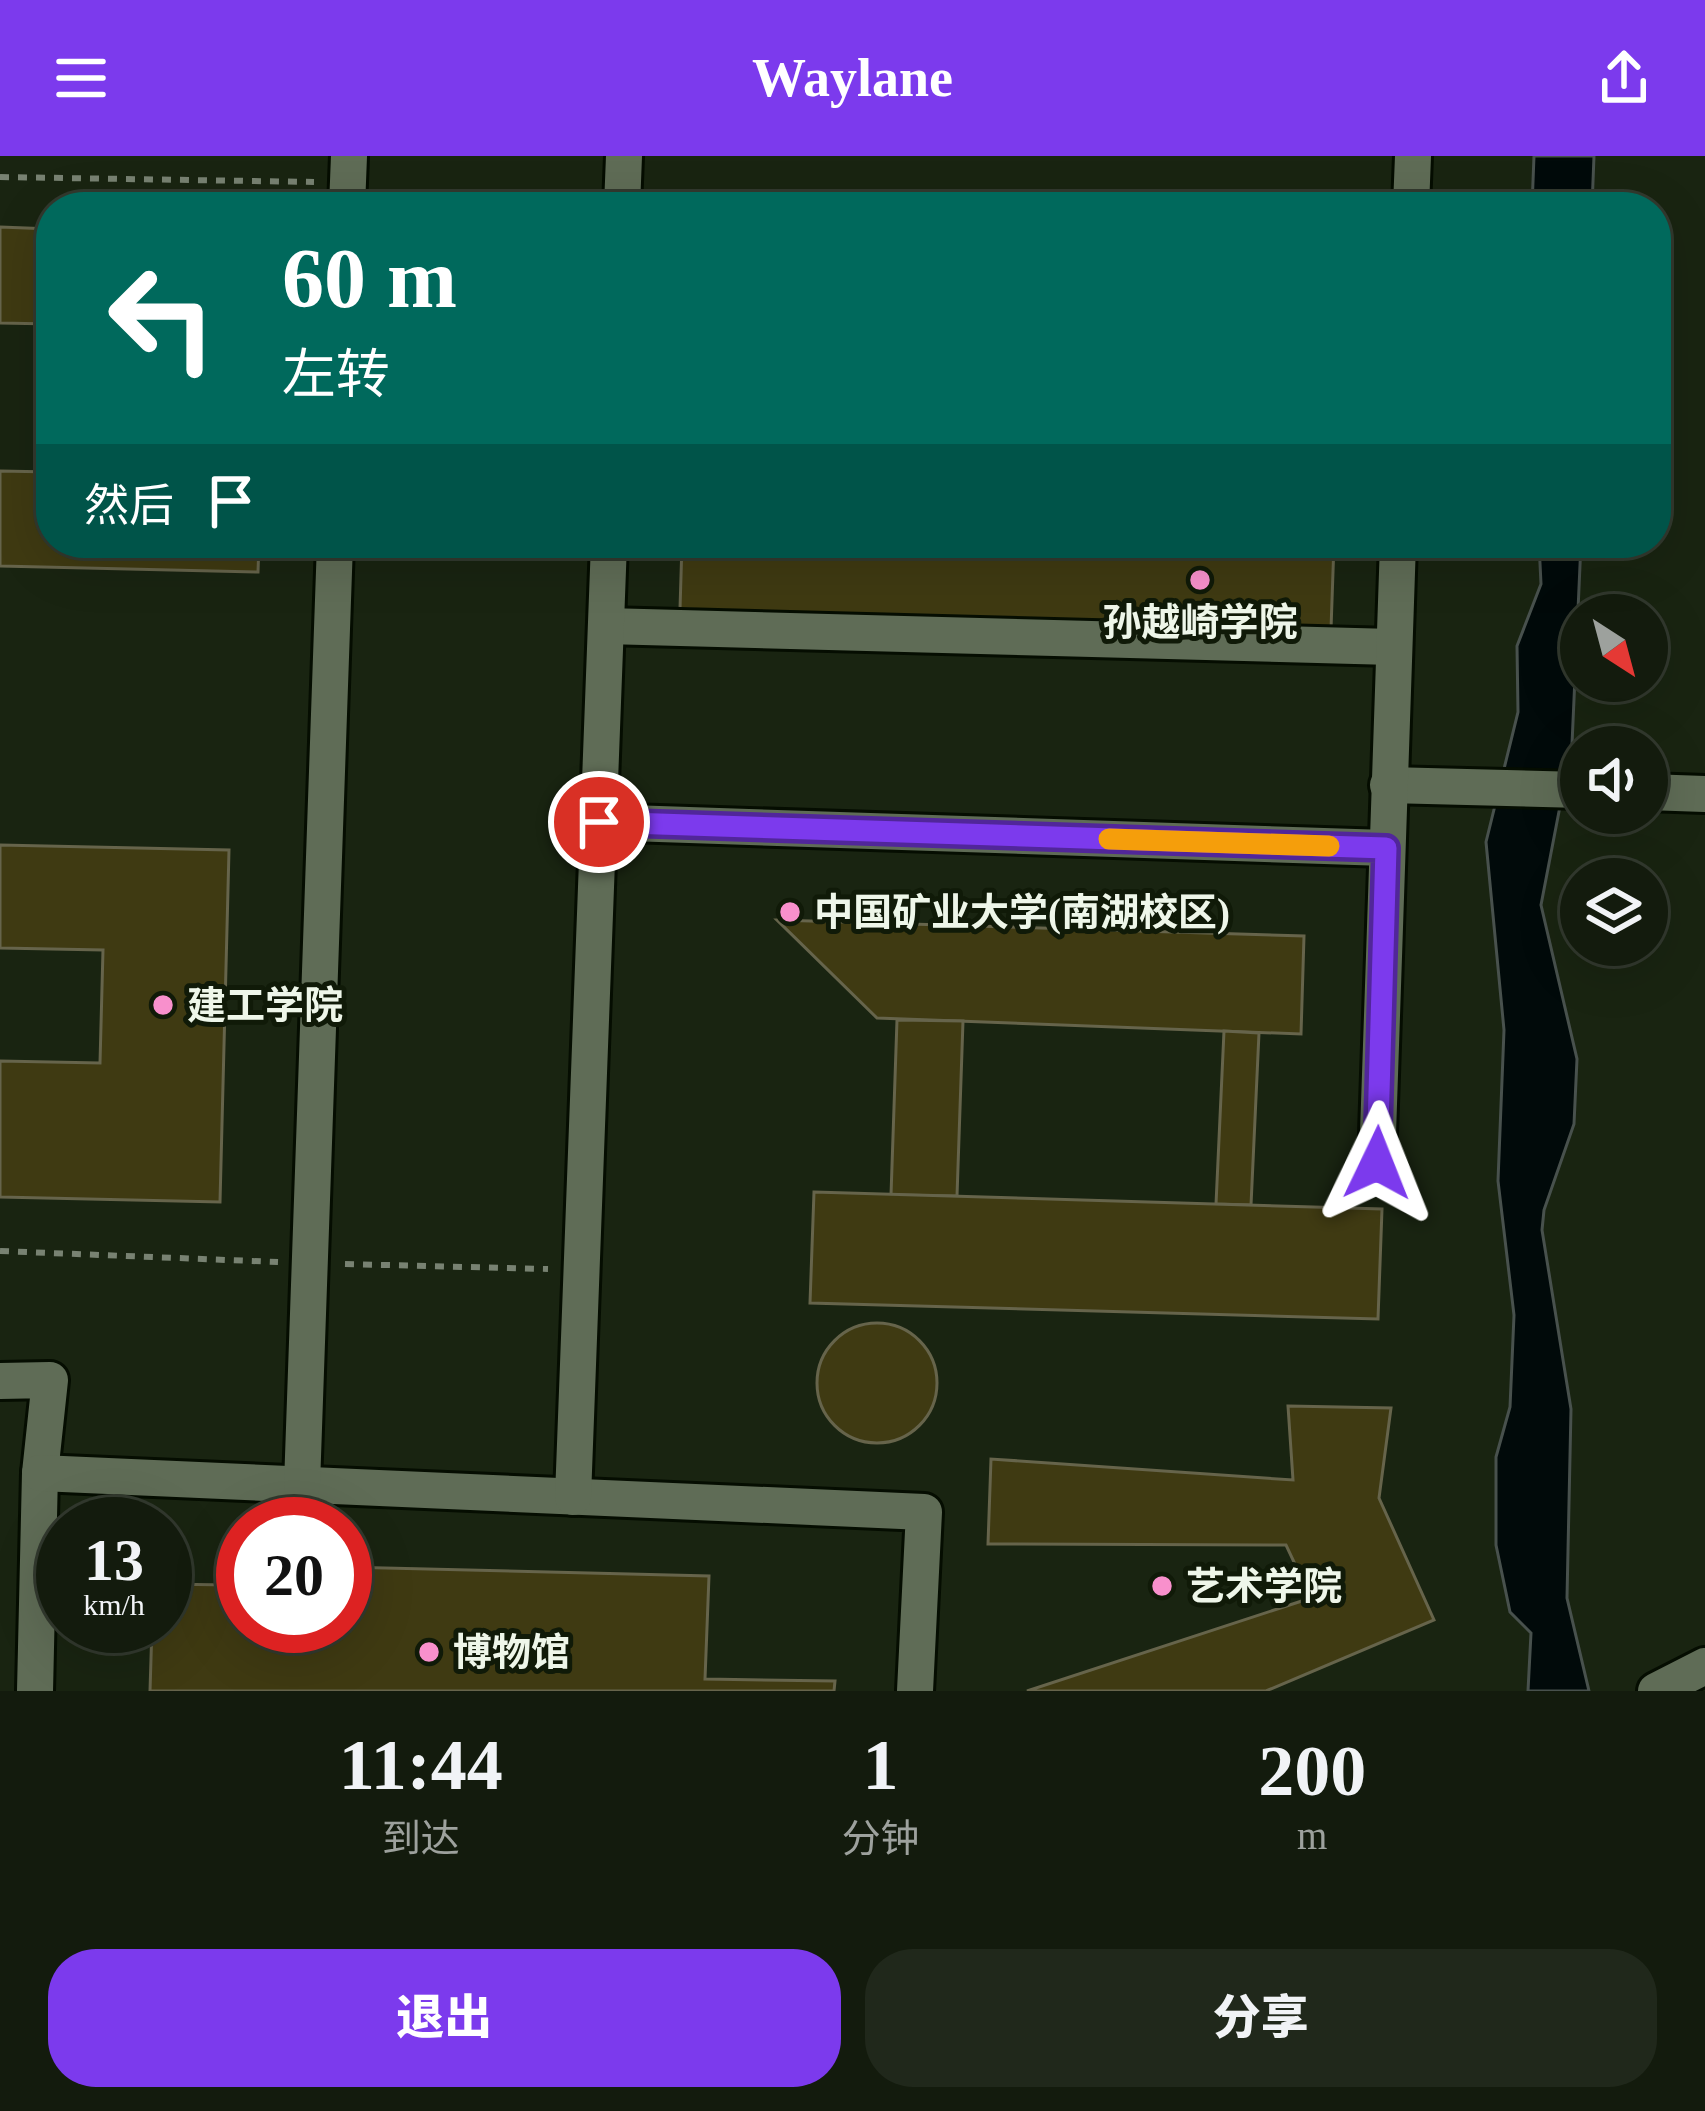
<!DOCTYPE html>
<html lang="zh">
<meta charset="utf-8">
<style>
:root{--surface:#131b0d;--page:#20281b;--text:#f1f3f6;--muted:#9da19d;--line:#32392e;--accent:#7c3aed}
body{margin:0;font-family:"Times New Roman","Noto Sans SC",serif;background:var(--page);color:var(--text);height:100vh;display:flex;flex-direction:column;font-size:45px;white-space:nowrap}
*{box-sizing:border-box;margin:0}
p{font-size:39px;color:var(--muted)}
.icon{flex:none;width:66px;height:66px;fill:none;stroke:currentColor;stroke-width:2;stroke-linecap:round;stroke-linejoin:round}
.map{position:relative;height:1535px;overflow:hidden}
.side{display:flex;flex-direction:column;background:var(--surface);flex:1}
.side>*{flex:none}
.banner{position:absolute;left:36px;top:36px;width:1635px;height:366px;border-radius:48px;box-shadow:0 12px 48px #0002,0 0 0 3px var(--line);background:#00695c;color:#fff;overflow:hidden}
.needle{width:78px;rotate:144deg}
.controls{position:absolute;left:1560px;top:438px;display:grid;gap:24px}
.controls a{display:grid;place-items:center;width:108px;height:108px;border-radius:50%;background:var(--surface);box-shadow:0 12px 48px #0002,0 0 0 3px var(--line);font-size:60px}
.speed{position:absolute;left:36px;top:1341px;display:flex;gap:24px;font-size:60px;font-weight:700;text-align:center}
.speed>*{display:grid;place-content:center;width:156px;height:156px;border-radius:50%;background:var(--surface);box-shadow:0 12px 48px #0002,0 0 0 3px var(--line);line-height:1}
.speed small{font-size:30px;font-weight:400}
.speed .limit{border:18px solid #d22;background:#fff;color:#111}
.pin{position:absolute;display:grid;place-items:center;width:102px;height:102px;color:#fff;margin:-51px;border:6px solid #fff;border-radius:50%;box-shadow:0 3px 12px #0007}
.me{position:absolute;width:132px;margin:-66px;rotate:2deg;stroke-linejoin:round;filter:drop-shadow(0 0 9px #0008)}
.turn{display:flex;align-items:center;gap:42px;height:252px;padding:0 48px;font-size:54px}
.turn .icon{width:156px;height:156px;stroke-width:2.5}
.turn b{display:block;font-size:84px;line-height:102px}
.then{display:flex;align-items:center;height:114px;padding:0 48px;background:#0003;gap:24px;font-size:45px}
.eta{display:flex;justify-content:space-evenly;align-items:center;height:204px;text-align:center}
.eta b{font-size:72px;font-weight:800;line-height:84px}
.cta{display:flex;gap:24px;margin-top:auto;padding:24px 48px}
.cta a{flex:1;height:138px;border-radius:48px;background:var(--accent);color:#fff;font-size:48px;font-weight:800;line-height:138px;text-align:center}
.cta a+a{background:var(--page);color:var(--text)}
header{display:flex;justify-content:space-between;align-items:center;height:156px;padding:0 48px;background:var(--accent);color:#fff;font-size:54px;font-weight:800}
.map>svg:first-child{display:block}
</style>
<header><svg class="icon" aria-label="menu" viewBox="0 0 24 24"><path d="M4 6h16M4 12h16M4 18h16"/></svg>Waylane<svg class="icon" aria-label="share" viewBox="0 0 24 24"><path d="M12 15V3M7 8l5-5 5 5M5 13v7h14v-7"/></svg></header>
<div class="map">
<svg width="1705" height="1535" viewBox="0 0 1705 1535">
<rect width="100%" height="100%" fill="#192411"/>
<!-- water -->
<g fill="#010a0a" stroke="#48514d" stroke-width="3">
<polygon points="1534,0 1594,0 1592,51 1532,51"/>
<polygon points="1539,387 1581,387 1572,588 1541,749 1577,903 1574,968 1544,1054 1542,1074 1571,1253 1567,1442 1589,1535 1528,1535 1531,1477 1510,1456 1496,1389 1496,1301 1510,1251 1514,1159 1498,1025 1504,874 1486,686 1518,556 1517,490 1541,428"/>
</g>
<!-- building -->
<g fill="#3f3a12" stroke="#66644b" stroke-width="3">
<polygon points="0,71 51,73 51,168 0,167"/>
<polygon points="0,315 51,316 51,387 259,387 258,416 0,410"/>
<polygon points="682,387 1334,387 1331,473 680,453"/>
<polygon points="0,689 229,694 220,1046 0,1041 0,905 100,907 103,794 0,792"/>
<polygon points="777,764 1304,780 1301,878 877,862"/>
<polygon points="897,864 963,865 957,1040 891,1039"/>
<polygon points="1224,875 1259,877 1251,1049 1216,1048"/>
<polygon points="814,1036 1382,1053 1378,1163 810,1147"/>
<circle cx="877" cy="1227" r="60"/>
<polygon points="1288,1250 1391,1252 1379,1342 1434,1464 1266,1535 1027,1535 1311,1442 1286,1389 988,1388 991,1303 1293,1324"/>
<polygon points="229,1408 243,1408 243,1470 345,1470 345,1411 709,1420 705,1523 835,1525 834,1535 150,1535 152,1470 165,1470 165,1428 228,1429"/>
</g>
<g fill="none" stroke-linecap="round" stroke-linejoin="round">
<defs>
<g id="minor">
<polyline points="347,51 349,0"/>
<polyline points="622,51 624,0"/>
<polyline points="1411,51 1413,0"/>
<polyline points="606,470 1393,491"/>
<polyline points="1388,629 1581,634"/>
<polyline points="1647,636 1705,638"/>
<polyline points="599,666 1386,692"/>
<polyline points="1377,1007 1398,387"/>
<polyline points="0,1225 50,1224 40,1317 35,1535"/>
<polyline points="40,1317 924,1356 915,1535"/>
<polyline points="302,1329 335,387"/>
<polyline points="573,1341 609,387"/>
<polyline points="1656,1535 1705,1510"/>
</g>
</defs>
<!-- minor casing -->
<use href="#minor" stroke="#050d01" stroke-width="42"/>
<!-- path -->
<g stroke="#788272" stroke-width="6" stroke-dasharray="9 9" stroke-linecap="butt">
<polyline points="0,21 314,26"/>
<polyline points="0,1095 278,1106"/>
<polyline points="345,1108 548,1113"/>
</g>
<!-- minor -->
<use href="#minor" stroke="#5f6c56" stroke-width="36"/>
</g>
<g fill="none" stroke-linecap="round" stroke-linejoin="round">
<defs>
<polyline id="route" points="599,666 1386,692 1377,1007"/>
</defs>
<!-- route casing -->
<use href="#route" stroke="#51269a" stroke-width="30"/>
<!-- route -->
<use href="#route" stroke="#7c3aed" stroke-width="21"/>
<!-- slow -->
<polyline stroke="#f59e0b" stroke-width="21" points="1109,683 1329,690"/>
</g>
<!-- markers -->
<g fill="#f890cc" stroke="#101a08" stroke-width="4.5">
<circle cx="1200" cy="424" r="12"/>
<circle cx="790" cy="756" r="12"/>
<circle cx="163" cy="849" r="12"/>
<circle cx="1162" cy="1430" r="12"/>
<circle cx="429" cy="1496" r="12"/>
</g>
<g text-anchor="middle" dominant-baseline="central" stroke-width="10" stroke-linejoin="round" paint-order="stroke">
<!-- poi labels -->
<g font-size="39" font-weight="bold" fill="#eef6e9" stroke="#101a08" text-anchor="start">
<text x="1200" y="466" text-anchor="middle">孙越崎学院</text>
<text x="814" y="756">中国矿业大学(南湖校区)</text>
<text x="187" y="849">建工学院</text>
<text x="1186" y="1430">艺术学院</text>
<text x="453" y="1496">博物馆</text>
</g>
</g>
</svg>
<div class="controls">
<a><svg class="needle" viewBox="-14 -14 28 28"><path d="M0-13l5 13h-10z" fill="#e53935"/><path d="M0 13l5-13h-10z" fill="#9da19d"/></svg></a>
<a><svg class="icon" aria-label="sound" viewBox="0 0 24 24"><path d="M4 9h4l5-4v14l-5-4H4zM17 9q2 3 0 6"/></svg></a>
<a><svg class="icon" aria-label="layers" viewBox="0 0 24 24"><path d="M12 4l9 5-9 5-9-5zM3 14l9 5 9-5"/></svg></a>
</div>
<div class="speed"><div>13<small>km/h</small></div><div class="limit">20</div></div>
<div class="pin" style="left:599px;top:666px;background:#d93025"><svg class="icon" aria-label="arrive" viewBox="0 0 24 24"><path d="M6 21V4h12l-3 4 3 4H6"/></svg></div>
<svg class="me" style="left:1377px;top:1007px" viewBox="-20 -20 40 40"><path d="M0-17L14 15 0 8-14 15z" fill="#7c3aed" stroke="#fff" stroke-width="4"/></svg>
<div class="banner">
<div class="turn"><svg class="icon" aria-label="left" viewBox="0 0 24 24"><path d="M17 20v-9H6M10 6l-5 5 5 5"/></svg><div><b>60 m</b>左转</div></div>
<div class="then">然后<svg class="icon" aria-label="arrive" viewBox="0 0 24 24"><path d="M6 21V4h12l-3 4 3 4H6"/></svg></div>
</div>
</div>
<section class="side">
<div class="eta">
<div><b>11:44</b><p>到达</p></div>
<div><b>1</b><p>分钟</p></div>
<div><b>200</b><p>m</p></div>
</div>
<div class="cta"><a>退出</a><a>分享</a></div>
</section>
